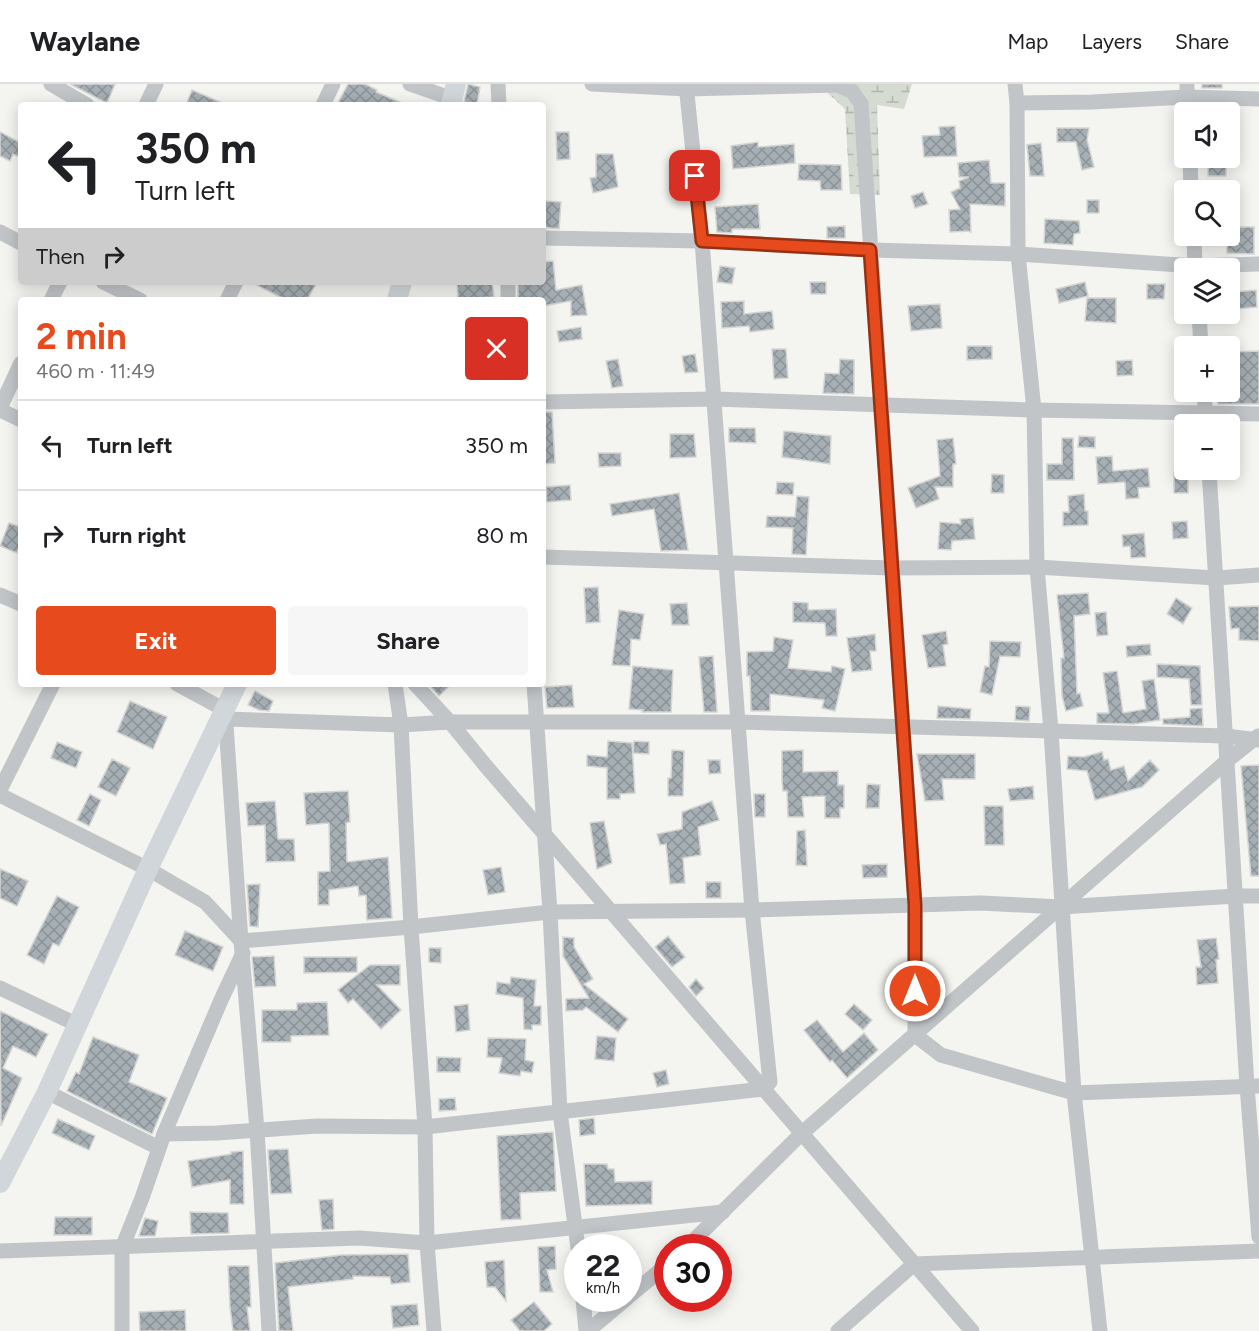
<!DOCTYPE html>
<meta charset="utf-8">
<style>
:root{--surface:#fff;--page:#f6f6f6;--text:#202124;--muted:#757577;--line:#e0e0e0;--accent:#e74a1d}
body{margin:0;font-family:Figtree,sans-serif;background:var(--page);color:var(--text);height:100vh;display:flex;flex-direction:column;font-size:22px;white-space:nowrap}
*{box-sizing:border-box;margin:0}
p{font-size:20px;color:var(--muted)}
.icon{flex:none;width:33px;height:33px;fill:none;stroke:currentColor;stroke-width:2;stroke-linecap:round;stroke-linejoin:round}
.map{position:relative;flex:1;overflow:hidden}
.drawer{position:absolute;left:18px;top:213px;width:528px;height:390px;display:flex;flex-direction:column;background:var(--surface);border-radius:6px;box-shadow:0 3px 15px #0003}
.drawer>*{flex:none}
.banner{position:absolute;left:18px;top:18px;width:528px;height:183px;border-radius:6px;box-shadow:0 3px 15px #0003;background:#fff;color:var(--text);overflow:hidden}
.fabs{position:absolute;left:1174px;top:18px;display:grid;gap:12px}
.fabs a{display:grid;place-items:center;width:66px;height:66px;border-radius:6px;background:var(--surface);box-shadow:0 3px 15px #0003;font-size:30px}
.speed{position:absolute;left:564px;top:1150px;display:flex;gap:12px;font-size:30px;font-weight:700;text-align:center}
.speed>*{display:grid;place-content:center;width:78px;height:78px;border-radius:50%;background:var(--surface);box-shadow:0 3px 15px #0003;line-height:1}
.speed small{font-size:15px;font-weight:400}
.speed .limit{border:9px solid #d22;background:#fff;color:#111}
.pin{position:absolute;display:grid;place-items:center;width:51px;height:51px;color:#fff;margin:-26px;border-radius:12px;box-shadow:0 3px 9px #0006}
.me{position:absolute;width:66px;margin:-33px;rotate:0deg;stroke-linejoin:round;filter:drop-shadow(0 0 4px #0008)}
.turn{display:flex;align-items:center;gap:21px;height:126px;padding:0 18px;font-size:27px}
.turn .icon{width:78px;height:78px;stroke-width:2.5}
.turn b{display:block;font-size:42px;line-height:51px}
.then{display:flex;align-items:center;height:57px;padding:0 18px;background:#0003;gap:12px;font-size:22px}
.round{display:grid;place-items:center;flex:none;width:63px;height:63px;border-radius:6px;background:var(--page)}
.head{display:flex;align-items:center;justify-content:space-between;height:102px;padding:0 18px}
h1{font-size:36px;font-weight:700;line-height:45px;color:var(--accent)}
.button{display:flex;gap:12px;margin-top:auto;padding:12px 18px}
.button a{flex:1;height:69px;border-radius:6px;background:var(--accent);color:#fff;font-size:24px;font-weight:700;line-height:69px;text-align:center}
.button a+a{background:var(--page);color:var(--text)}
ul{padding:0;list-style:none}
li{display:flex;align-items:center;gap:18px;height:90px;padding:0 18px;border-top:2px solid var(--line)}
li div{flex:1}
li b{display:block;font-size:22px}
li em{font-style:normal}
header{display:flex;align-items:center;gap:36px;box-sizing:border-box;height:84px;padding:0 30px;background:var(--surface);border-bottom:2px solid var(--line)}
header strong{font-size:28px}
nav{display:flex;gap:33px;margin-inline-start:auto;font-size:21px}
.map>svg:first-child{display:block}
</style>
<header>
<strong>Waylane</strong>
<nav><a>Map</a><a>Layers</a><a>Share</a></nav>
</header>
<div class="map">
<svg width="1259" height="1247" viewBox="0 0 1259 1247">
<defs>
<pattern id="wetland-marsh" width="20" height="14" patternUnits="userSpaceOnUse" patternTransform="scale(1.5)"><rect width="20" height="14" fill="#d5dbd1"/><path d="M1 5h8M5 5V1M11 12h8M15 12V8" fill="none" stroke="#b0b6af"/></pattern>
<pattern id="building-cross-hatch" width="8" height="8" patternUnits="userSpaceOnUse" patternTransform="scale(1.5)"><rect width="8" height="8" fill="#a6afb4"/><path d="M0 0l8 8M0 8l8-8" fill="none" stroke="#8b9398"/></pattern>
</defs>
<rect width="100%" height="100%" fill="#f4f4f0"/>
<!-- wetland -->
<polygon fill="url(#wetland-marsh)" points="818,0 912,0 904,25 877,21 880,111 850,110 845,25"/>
<!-- building -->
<g fill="url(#building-cross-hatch)" stroke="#d5d5d3" stroke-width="1.5">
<polygon points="70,0 115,0 107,19"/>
<polygon points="348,0 365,0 377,6 376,8 407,21 337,21"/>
<polygon points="468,0 480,3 477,20 464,18"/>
<rect x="1202" y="0" width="20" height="4"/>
<polygon points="192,6 227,21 186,21"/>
<polygon points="955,42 957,72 924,73 922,52 940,51 939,43"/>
<polygon points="1057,44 1089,44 1087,56 1094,83 1082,86 1076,58 1057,58"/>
<polygon points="0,48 21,59 21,74 13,70 10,77 0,72"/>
<polygon points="556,48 569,48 570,75 557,76"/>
<polygon points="758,58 758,63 794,60 795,79 733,85 731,62"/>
<polygon points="1041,59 1044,92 1030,92 1027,61"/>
<polygon points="596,70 613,70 618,103 593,109 590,94 596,93"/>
<polygon points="989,76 991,99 1005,99 1005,122 970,120 971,149 970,147 950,148 949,126 960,125 951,108 960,104 959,97 969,93 959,93 958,79"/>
<rect x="1208" y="79" width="18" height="13"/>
<polygon points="799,80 841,81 842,106 821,106 820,97 798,96"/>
<polygon points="923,108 928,120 915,124 911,112"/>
<rect x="1087" y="116" width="12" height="13"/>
<polygon points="545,117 561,118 559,145 543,143"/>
<polygon points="758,120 760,145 732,145 732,149 717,148 715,123"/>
<polygon points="1045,135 1079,137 1080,149 1074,150 1073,161 1044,159"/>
<polygon points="845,142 845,154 827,154 827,143"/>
<polygon points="1230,143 1254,143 1254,170 1227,169 1227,152 1230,152"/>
<polygon points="553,177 556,206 582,201 587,231 571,232 571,217 543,222 543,216 518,216 518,198 543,198 543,178"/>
<polygon points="720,182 735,184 732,200 717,198"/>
<polygon points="251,198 317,198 307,216 286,216"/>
<polygon points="457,198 492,198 494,213 458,215"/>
<polygon points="810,198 826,198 826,210 811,210"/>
<polygon points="1085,198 1088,212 1059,219 1056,205"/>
<polygon points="1147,200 1165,200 1164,215 1147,215"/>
<polygon points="1256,206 1257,223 1236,225 1235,208"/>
<polygon points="1087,214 1116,214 1116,239 1085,237"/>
<polygon points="744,217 744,230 772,227 774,245 750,248 749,242 722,244 721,218"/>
<polygon points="940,220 942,244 911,247 908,222"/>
<polygon points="581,243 582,255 559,258 557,247"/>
<polygon points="967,262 992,262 992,275 967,276"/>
<polygon points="772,265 786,265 788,294 774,295"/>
<polygon points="1259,267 1259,320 1218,320 1218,308 1230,308 1230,268"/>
<polygon points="695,270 698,288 685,289 682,272"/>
<polygon points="618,275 623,302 612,304 606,277"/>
<polygon points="840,275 854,276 854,310 823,309 825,289 839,290"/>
<polygon points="1132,276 1133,291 1117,292 1116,277"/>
<polygon points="543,328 552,328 555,379 543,380"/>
<polygon points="729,344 755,344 756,359 729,358"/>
<polygon points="784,347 831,352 830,380 782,373"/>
<polygon points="670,350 694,350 696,373 670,374"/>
<polygon points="1079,352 1095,353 1095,364 1078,363"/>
<polygon points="953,354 956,380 953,380 953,403 935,403 939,415 916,424 908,404 940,392 937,356"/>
<polygon points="1062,354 1073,354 1074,396 1047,396 1047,380 1062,380"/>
<polygon points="598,369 621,369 621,382 599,383"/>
<polygon points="1112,372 1113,387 1148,384 1150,403 1138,404 1139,414 1126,415 1125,398 1098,400 1096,373"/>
<rect x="1174" y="388" width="14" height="21"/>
<polygon points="992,390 1004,391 1004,409 991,409"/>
<polygon points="777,398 794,399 793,411 776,410"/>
<polygon points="570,401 571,416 547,418 546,403"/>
<polygon points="679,409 688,466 661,467 654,425 612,432 610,420"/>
<polygon points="1084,410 1085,427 1088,427 1088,441 1063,442 1063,428 1069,428 1068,412"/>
<polygon points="797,412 809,413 806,471 792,470 793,444 766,443 767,432 795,433"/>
<polygon points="973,434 975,455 952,457 951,466 938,465 940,438 961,440 960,435"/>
<polygon points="1187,437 1188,454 1173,455 1172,438"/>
<polygon points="9,439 21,443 21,458 17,469 0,462"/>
<polygon points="1144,449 1146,473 1131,474 1130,462 1123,463 1122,451"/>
<polygon points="598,503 600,538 586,539 584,504"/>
<polygon points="1088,509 1090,530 1074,532 1077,610 1080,609 1083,622 1066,627 1062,612 1061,574 1064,574 1057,511"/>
<polygon points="1176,514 1192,524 1183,540 1167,530"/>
<polygon points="793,518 808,519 808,526 836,525 837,552 826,552 825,539 793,538"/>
<polygon points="687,519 689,541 672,541 670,520"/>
<polygon points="1259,522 1259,557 1239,556 1239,544 1231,545 1229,523"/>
<polygon points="619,526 644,530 640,556 631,555 630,582 612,581"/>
<polygon points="1106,528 1108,551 1097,552 1095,529"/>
<polygon points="946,547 948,560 943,561 946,582 928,584 922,551"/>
<polygon points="875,550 876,567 870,567 872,586 852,588 847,554"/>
<polygon points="774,553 793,556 788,584 831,588 832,582 845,585 835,627 822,624 824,616 770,610 770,627 751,627 750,592 747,592 747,568 773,567"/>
<polygon points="990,557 1021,558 1020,573 1000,572 992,611 980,608 985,582 989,583"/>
<polygon points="1150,560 1151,571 1127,573 1126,562"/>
<polygon points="713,572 717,628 704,628 699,573"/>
<polygon points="1157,580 1200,582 1202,621 1191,621 1189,595 1157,593"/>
<polygon points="633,582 673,586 671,628 642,628 643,626 629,625"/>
<polygon points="1117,587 1123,629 1146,625 1142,597 1154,595 1160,636 1134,640 1097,639 1097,629 1109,629 1103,589"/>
<polygon points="428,600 451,600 439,612"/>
<polygon points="572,601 574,623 547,624 545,603"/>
<polygon points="255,607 273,617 269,627 259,626 248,621"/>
<polygon points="130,617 167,633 153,665 117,648"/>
<polygon points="938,622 971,625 970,635 937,634"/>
<polygon points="1016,622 1030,623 1029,637 1015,636"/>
<polygon points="1202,624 1203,642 1163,640 1163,635 1190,633 1190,625"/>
<polygon points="608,657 632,659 635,709 620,710 620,715 607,715 607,684 587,682 587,671 607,673"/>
<polygon points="634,657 649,658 649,670 633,669"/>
<polygon points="57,658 82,668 76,684 51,674"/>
<polygon points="672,666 684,667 683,712 668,712 668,694 671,694"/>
<polygon points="803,666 803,688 838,687 838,701 844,701 844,724 840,724 840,734 825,734 825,712 802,713 804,733 788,733 787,707 783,707 782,697 782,667"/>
<polygon points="1102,668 1104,676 1108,675 1111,686 1124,682 1128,697 1150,676 1159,686 1142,703 1095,716 1087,687 1067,685 1068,672 1083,673"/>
<polygon points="917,670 975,670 975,695 942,695 944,716 925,717"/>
<polygon points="112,675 130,684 116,712 98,703"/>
<polygon points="708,676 720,676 721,689 709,690"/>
<polygon points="1259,681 1259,792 1251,792 1241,682"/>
<polygon points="867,700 880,701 879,724 866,724"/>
<polygon points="1033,702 1034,715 1010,717 1008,705"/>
<polygon points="348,707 350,738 346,739 347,778 388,773 392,834 367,836 366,811 359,812 358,802 329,806 329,821 318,821 318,788 330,787 329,739 306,741 304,709"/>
<polygon points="90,710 101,716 89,742 77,736"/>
<polygon points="754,710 765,710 765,733 755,733"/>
<polygon points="275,717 278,755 294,755 295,777 266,778 265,741 248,742 246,719"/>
<polygon points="712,717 719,736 698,743 701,771 683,774 685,799 670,800 666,760 660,761 657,750 682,745 682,728"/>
<polygon points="984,722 1003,722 1004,761 985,761"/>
<polygon points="604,737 612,779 597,785 590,739"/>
<polygon points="805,746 807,782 796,781 797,747"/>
<polygon points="887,780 887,793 863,794 862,781"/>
<polygon points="501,783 505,808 488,811 483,786"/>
<polygon points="0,785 28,797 17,822 0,814"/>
<rect x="706" y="798" width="15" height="16"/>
<polygon points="260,800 258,843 250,842 247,801"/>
<polygon points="57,812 79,823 59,862 53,859 44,880 27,871"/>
<polygon points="185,847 223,863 213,887 175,871"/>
<polygon points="668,852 685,873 672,883 655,863"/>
<polygon points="563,853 574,854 574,863 593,895 584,900 628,935 618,948 586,923 583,926 566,927 566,915 589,914 563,872"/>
<polygon points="1216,854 1219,875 1216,876 1218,899 1197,901 1196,883 1201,883 1197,856"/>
<polygon points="429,864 441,864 441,879 429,878"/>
<polygon points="274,872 276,902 255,903 252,873"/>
<polygon points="304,873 357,873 357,888 304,889"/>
<polygon points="370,881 400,881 400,901 377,901 401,926 381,945 353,915 348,919 338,906"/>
<polygon points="511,893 536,896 534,922 541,922 541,941 532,941 532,946 524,945 523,914 496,910 497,898 510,900"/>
<polygon points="696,895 704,904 696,912 689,903"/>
<polygon points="327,918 329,951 291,952 291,958 262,958 262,926 297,926 297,919"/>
<polygon points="468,920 470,946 456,948 454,922"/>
<polygon points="854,920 872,936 863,946 845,930"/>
<polygon points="0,927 48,950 36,973 13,962 3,984 22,994 1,1042"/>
<polygon points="817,936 843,968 864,949 878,966 847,994 832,976 830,978 804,946"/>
<polygon points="597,952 616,954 614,977 595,975"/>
<polygon points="93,953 139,971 129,998 167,1014 152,1050 67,1007 76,988 79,990"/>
<polygon points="488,954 526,955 525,976 534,978 532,989 521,987 520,992 499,989 502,974 487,973"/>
<polygon points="437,973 461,974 460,988 437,988"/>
<polygon points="666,986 669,1000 657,1003 653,989"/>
<polygon points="455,1014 456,1026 439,1027 439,1015"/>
<polygon points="594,1034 595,1050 580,1052 579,1036"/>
<polygon points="58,1035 95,1052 89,1066 52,1049"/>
<polygon points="553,1048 556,1107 520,1109 521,1135 501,1136 497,1052"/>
<polygon points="288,1065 292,1109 271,1110 268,1066"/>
<polygon points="243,1067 244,1120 230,1120 230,1096 192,1103 188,1077 231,1070 231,1068"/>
<polygon points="584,1080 607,1080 608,1085 614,1085 615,1098 652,1097 652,1120 586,1122"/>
<polygon points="333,1115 334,1145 322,1146 319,1116"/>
<polygon points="190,1128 228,1129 229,1149 191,1150"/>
<polygon points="55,1133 92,1133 92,1151 54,1151"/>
<polygon points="145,1134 158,1137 155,1152 139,1152"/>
<polygon points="555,1162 556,1185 547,1186 553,1208 540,1208 538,1163"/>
<polygon points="408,1170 410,1198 391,1200 390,1193 353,1192 353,1195 288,1203 293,1247 279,1247 275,1179 341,1171"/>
<polygon points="504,1176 506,1217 495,1203 487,1203 485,1178"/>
<polygon points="228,1182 249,1182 251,1223 247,1223 250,1247 233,1247 230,1223"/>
<polygon points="534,1218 552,1240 544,1247 520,1247 511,1236"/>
<polygon points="417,1220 419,1241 393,1244 391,1222"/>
<polygon points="185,1226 186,1247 140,1247 139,1228"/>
</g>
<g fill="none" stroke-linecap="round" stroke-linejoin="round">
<!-- minor -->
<g stroke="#c1c5c8" stroke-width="15">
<polyline points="51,0 87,21"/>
<polyline points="410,0 453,15"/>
<polyline points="498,0 499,21"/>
<polyline points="592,0 687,5 837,1 852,7 861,20 915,821 915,951 941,971 1074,1009 1259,1002"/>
<polyline points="1015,0 1017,19 1018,170 1034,326 1037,483 1051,647 1074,1009 1100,1247"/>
<polyline points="1187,0 1187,28"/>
<polyline points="1017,19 1092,18 1186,13 1259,15"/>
<polyline points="146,21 156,0"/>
<polyline points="323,21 333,0"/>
<polyline points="1190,74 1191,106"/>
<polyline points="0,148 21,159"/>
<polyline points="1194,152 1195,184"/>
<polyline points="543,154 702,157 870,166 1018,170 1195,182 1259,180"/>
<polyline points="103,198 140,216"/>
<polyline points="508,198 508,216"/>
<polyline points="51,216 60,198"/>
<polyline points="227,216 236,198"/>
<polyline points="1199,230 1201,262"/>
<polyline points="1204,308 1206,340"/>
<polyline points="543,318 714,315 1034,326 1259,330"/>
<polyline points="0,324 21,279"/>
<polyline points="0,326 21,336"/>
<polyline points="1209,386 1247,1002 1259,1153"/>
<polyline points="543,473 891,484 1037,483 1216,494 1259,491"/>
<polyline points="0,511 21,520"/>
<polyline points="177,600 225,626 241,857 257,1046 269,1247"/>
<polyline points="395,600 401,641 411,843 425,1043 427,1159 434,1247"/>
<polyline points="415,600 450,638 485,681 972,1247"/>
<polyline points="534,600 550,828 560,1028 578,1164"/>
<polyline points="225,635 401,641 450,638 738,638 1226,652 1259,656"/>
<polyline points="0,706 53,600"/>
<polyline points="0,711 148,785 205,818 241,857 411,843 550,828 752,826 980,819 1061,823 1236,812 1259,812"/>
<polyline points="0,904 78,941"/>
<polyline points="47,1008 159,1064"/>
<polyline points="164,1050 217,1049 317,1042 425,1043 763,1005 770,998 752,826 702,157 686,0"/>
<polyline points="686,1164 801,1050 1228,676 1258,652"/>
<polyline points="0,1167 359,1154 427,1159 723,1128"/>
<polyline points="628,1213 668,1180"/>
<polyline points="583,1215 586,1247"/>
<polyline points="122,1247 122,1164 142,1114 164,1050 221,916 243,869"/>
<polyline points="588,1247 626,1215"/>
<polyline points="838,1247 914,1180 1259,1167"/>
</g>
<!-- major -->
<g stroke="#d1d6da" stroke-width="20">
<polyline points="451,21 456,0"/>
<polyline points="397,216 402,198"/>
<polyline points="0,1099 47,1008 148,785 237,600"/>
</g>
</g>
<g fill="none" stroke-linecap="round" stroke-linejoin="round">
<defs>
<polyline id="route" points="695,92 702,157 870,166 915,821 915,907"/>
</defs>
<!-- route casing -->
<use href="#route" stroke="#963013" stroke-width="15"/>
<!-- route -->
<use href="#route" stroke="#e74a1d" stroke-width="10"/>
</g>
</svg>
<div class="fabs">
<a><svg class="icon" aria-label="sound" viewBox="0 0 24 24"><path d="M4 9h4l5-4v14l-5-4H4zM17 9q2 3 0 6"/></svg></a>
<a><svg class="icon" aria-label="search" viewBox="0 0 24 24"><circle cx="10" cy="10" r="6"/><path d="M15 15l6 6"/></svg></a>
<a><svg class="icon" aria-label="layers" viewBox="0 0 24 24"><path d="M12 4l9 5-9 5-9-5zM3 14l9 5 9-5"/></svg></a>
<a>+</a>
<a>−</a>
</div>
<div class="speed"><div>22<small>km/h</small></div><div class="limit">30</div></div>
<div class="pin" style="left:695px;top:92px;background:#d93025"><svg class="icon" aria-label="arrive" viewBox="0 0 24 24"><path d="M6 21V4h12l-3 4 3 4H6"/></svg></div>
<svg class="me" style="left:915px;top:907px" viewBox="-20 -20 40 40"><circle r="17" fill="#e74a1d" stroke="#fff" stroke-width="3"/><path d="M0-11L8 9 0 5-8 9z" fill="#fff"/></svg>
<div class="banner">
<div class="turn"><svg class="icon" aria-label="left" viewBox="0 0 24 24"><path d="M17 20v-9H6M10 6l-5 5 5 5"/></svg><div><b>350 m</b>Turn left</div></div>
<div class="then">Then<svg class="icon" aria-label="right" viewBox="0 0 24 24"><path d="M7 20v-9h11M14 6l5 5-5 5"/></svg></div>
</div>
<section class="drawer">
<div class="head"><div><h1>2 min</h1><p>460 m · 11:49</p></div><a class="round" style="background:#d93025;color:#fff"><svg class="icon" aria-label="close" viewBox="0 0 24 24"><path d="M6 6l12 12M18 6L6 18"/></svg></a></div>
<ul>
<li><svg class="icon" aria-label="left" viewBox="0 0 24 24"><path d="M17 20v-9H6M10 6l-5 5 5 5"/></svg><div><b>Turn left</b></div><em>350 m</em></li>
<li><svg class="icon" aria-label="right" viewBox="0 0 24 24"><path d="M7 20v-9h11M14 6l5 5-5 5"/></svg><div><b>Turn right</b></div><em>80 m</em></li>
</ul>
<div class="button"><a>Exit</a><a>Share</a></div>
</section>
</div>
